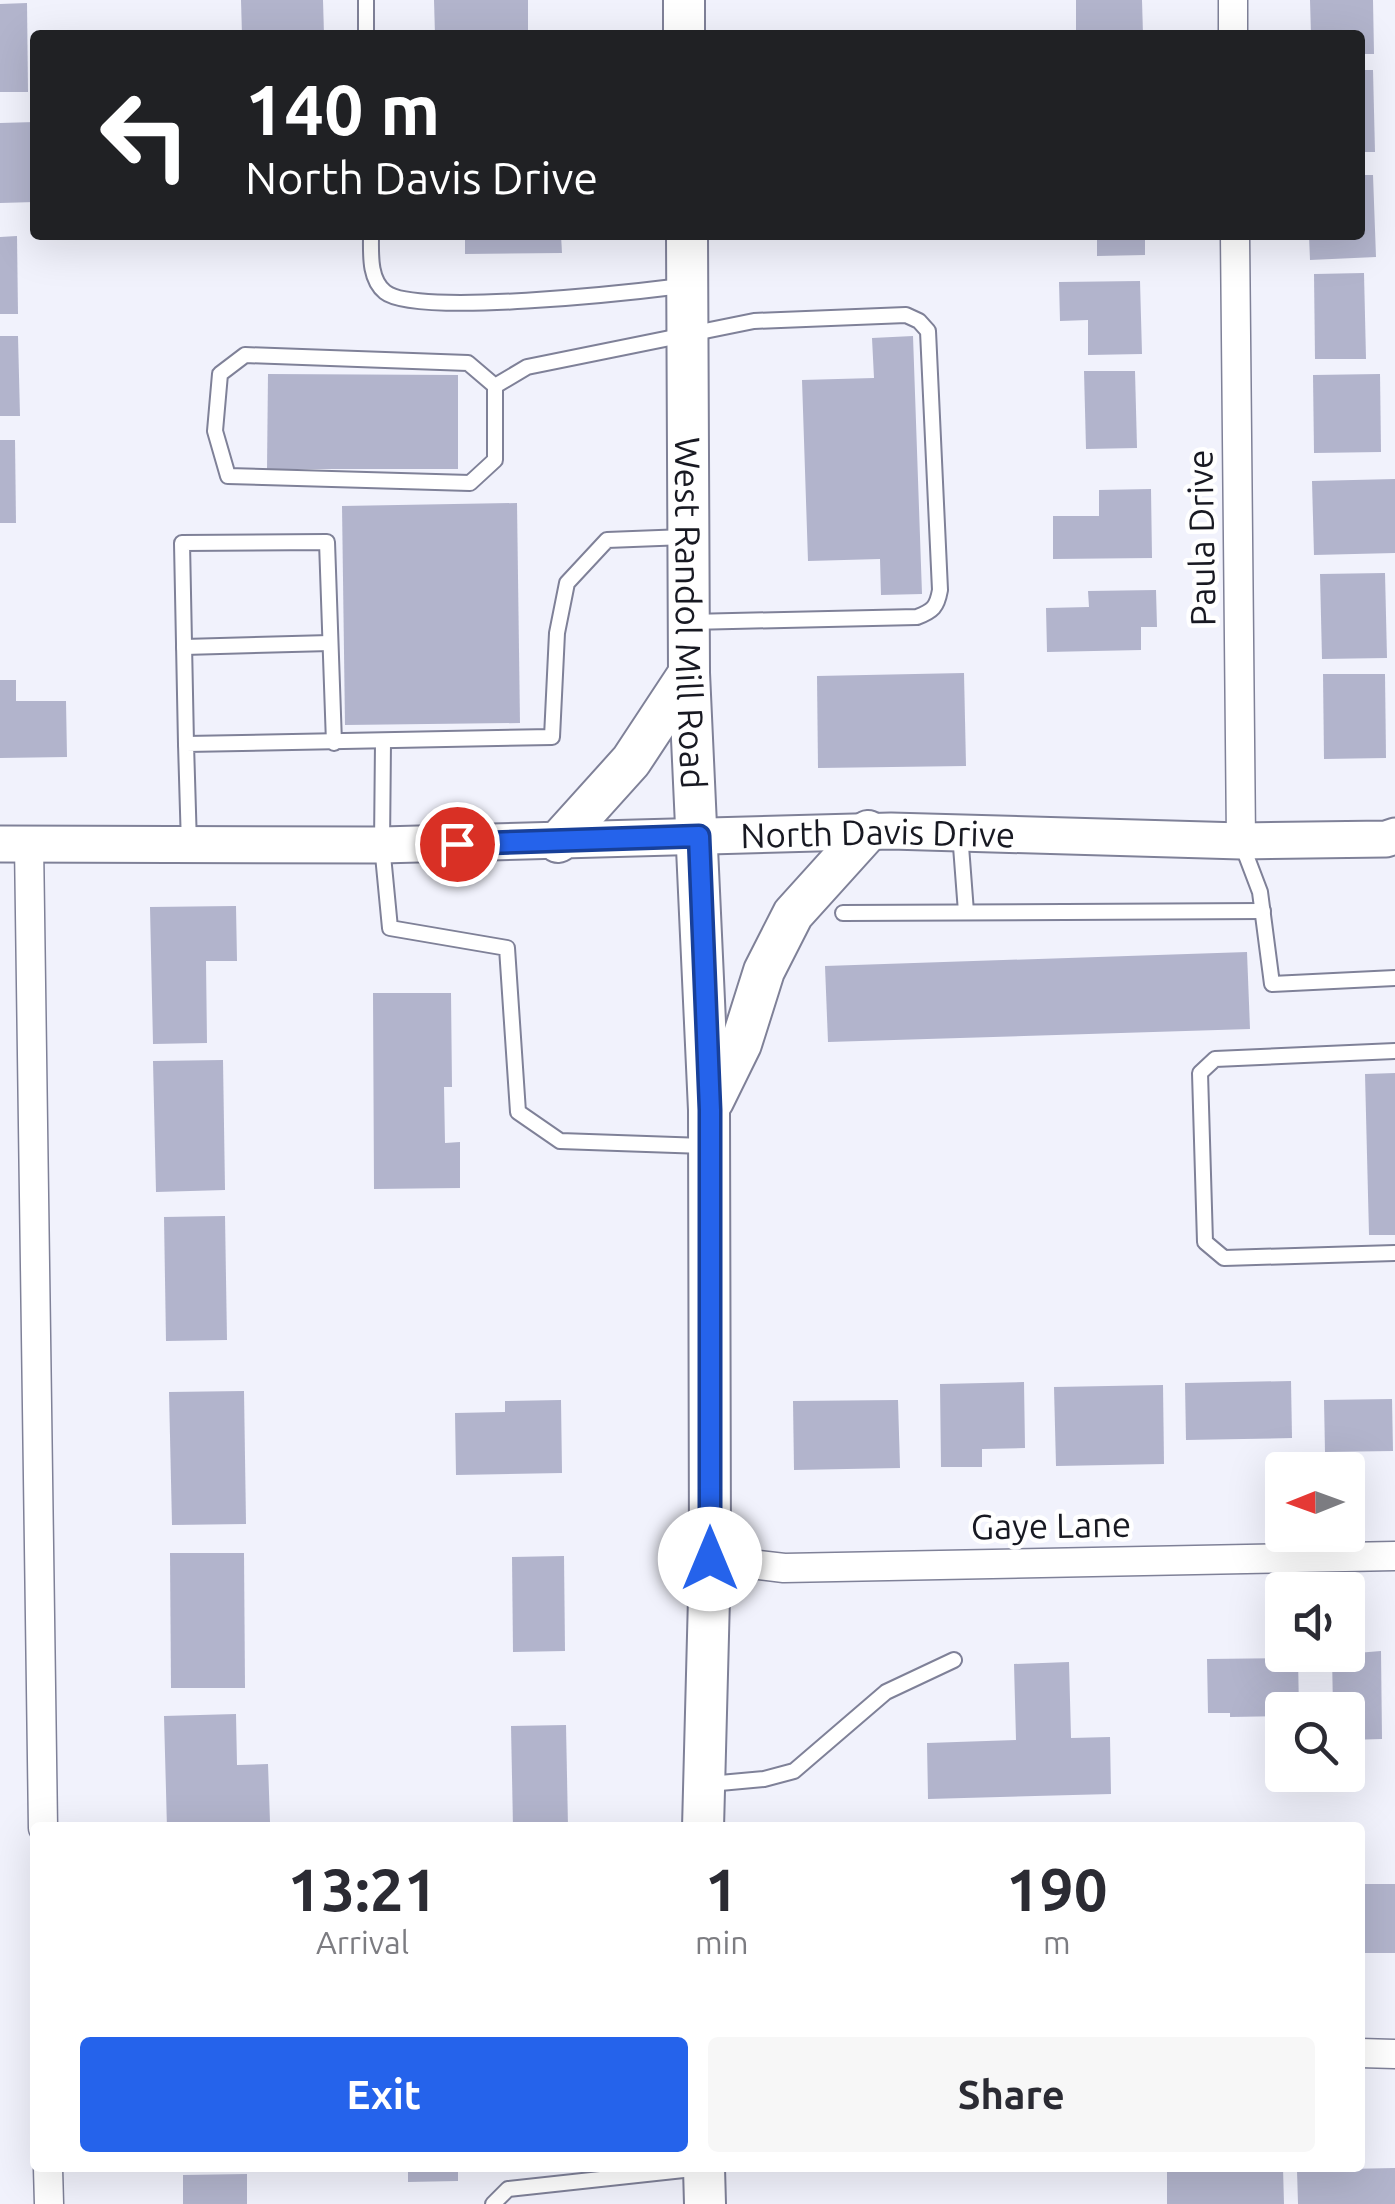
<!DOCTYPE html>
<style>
:root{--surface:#fff;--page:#f7f7f7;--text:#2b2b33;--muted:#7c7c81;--accent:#2563eb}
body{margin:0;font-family:Ubuntu,sans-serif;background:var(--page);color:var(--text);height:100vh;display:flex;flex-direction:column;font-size:38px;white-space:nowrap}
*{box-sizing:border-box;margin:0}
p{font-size:32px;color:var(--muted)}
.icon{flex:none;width:55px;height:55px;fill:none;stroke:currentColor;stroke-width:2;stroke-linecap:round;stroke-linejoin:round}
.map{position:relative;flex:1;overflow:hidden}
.sheet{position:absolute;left:30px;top:1822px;width:1335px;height:350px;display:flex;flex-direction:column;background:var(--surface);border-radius:10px;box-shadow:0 10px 40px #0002}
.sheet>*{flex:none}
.hud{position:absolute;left:30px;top:30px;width:1335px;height:210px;border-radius:10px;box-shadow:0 10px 40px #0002;background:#202124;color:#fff;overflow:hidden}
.needle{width:65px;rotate:269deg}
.buttons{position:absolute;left:1265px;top:1452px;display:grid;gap:20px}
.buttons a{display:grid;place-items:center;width:100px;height:100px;border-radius:10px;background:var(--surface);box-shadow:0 10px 40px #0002;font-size:50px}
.pin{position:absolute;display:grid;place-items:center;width:85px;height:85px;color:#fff;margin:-42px;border:5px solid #fff;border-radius:50%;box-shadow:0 2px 10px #0007}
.me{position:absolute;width:110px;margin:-55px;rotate:0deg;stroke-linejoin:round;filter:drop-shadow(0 0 8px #0008)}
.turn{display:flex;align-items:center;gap:35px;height:210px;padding:0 50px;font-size:45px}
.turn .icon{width:130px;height:130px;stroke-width:2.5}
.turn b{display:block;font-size:70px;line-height:85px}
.eta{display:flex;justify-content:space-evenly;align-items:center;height:170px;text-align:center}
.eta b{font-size:60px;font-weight:700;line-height:70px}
.cta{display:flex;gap:20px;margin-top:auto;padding:20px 50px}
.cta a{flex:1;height:115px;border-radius:10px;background:var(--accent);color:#fff;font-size:40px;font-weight:700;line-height:115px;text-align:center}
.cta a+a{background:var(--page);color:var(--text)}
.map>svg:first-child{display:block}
</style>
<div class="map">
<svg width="1395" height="2204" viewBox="0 0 1395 2204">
<rect width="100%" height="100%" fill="#f1f2fc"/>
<!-- building -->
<g fill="#b2b4cc">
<polygon points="241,0 323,0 324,35 242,35"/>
<polygon points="434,0 528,0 528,35 435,35"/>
<polygon points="1076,0 1142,0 1143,35 1076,35"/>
<polygon points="1310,0 1373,0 1374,54 1360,54 1360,35 1311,35"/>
<polygon points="27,3 28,92 0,92 0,4"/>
<polygon points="1360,70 1373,70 1375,152 1360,152"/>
<polygon points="35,122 35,202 0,203 0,123"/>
<polygon points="1360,175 1373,175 1376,257 1310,260 1309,235 1360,235"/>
<polygon points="465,235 561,235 562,253 465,254"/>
<polygon points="1097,235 1145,235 1145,255 1097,256"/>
<polygon points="17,236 18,314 0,314 0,237"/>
<polygon points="1364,273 1366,359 1315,359 1314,274"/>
<polygon points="1140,281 1142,354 1088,355 1088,320 1060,321 1059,282"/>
<polygon points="0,336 18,336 20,416 0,416"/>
<polygon points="913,336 922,594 881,595 880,559 808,561 802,380 874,378 872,338"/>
<polygon points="1084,371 1135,371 1137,448 1086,449"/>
<polygon points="268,374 458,375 458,469 267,469"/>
<polygon points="1380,374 1381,452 1314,453 1313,375"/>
<polygon points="0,440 15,440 16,523 0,523"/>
<polygon points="1395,479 1395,553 1314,555 1312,481"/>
<polygon points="1151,489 1152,558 1053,559 1053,516 1099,516 1099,490"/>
<polygon points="517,503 520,723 345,725 342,506"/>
<polygon points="1385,573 1387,658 1322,659 1320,574"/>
<polygon points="1156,590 1157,627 1141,627 1141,650 1047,652 1046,608 1089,607 1088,591"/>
<polygon points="964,673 966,766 818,768 817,676"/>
<polygon points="1323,674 1385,674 1386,758 1324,759"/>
<polygon points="0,680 16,680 16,701 66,701 67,757 0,758"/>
<polygon points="236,906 237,961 206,961 207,1043 153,1044 150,907"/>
<polygon points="1247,952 1250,1029 828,1042 825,966"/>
<polygon points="373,993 451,993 452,1087 444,1087 445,1143 460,1142 460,1188 374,1189"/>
<polygon points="223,1060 225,1190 156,1192 153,1061"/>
<polygon points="1395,1073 1395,1235 1369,1235 1365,1074"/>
<polygon points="225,1216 227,1340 166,1341 164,1217"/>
<polygon points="1291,1381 1292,1438 1186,1440 1185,1383"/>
<polygon points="1024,1382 1025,1448 982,1449 982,1467 941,1467 940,1384"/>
<polygon points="1163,1385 1164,1464 1056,1466 1054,1387"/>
<polygon points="244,1391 246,1524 172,1525 169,1392"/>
<polygon points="1392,1399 1393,1451 1325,1452 1324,1400"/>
<polygon points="561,1400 562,1473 456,1475 455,1413 505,1412 505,1401"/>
<polygon points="898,1400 900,1468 794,1470 793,1401"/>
<polygon points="170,1553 244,1553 245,1688 171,1688"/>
<polygon points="564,1556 565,1651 513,1652 512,1557"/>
<polygon points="1381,1651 1382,1739 1348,1740 1348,1710 1333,1710 1332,1655"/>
<polygon points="1298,1658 1299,1710 1282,1710 1282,1716 1230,1717 1230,1713 1208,1713 1207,1659"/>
<polygon points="1069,1662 1071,1738 1110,1737 1111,1794 928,1799 927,1743 1016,1740 1014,1664"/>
<polygon points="236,1714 237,1765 268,1764 270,1822 232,1823 233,1828 167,1828 164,1716"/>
<polygon points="566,1725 568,1827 513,1827 511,1726"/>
<rect x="1360" y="1884" width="35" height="69"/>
<polygon points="408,2168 458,2168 458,2181 408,2182"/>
<polygon points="1167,2168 1283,2168 1284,2204 1167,2204"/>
<polygon points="1395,2168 1395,2204 1298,2204 1297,2170"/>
<polygon points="247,2174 247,2204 183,2204 183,2175"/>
</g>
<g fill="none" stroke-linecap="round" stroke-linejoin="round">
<defs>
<g id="service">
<polyline points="366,1 366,35"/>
<path d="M371 235C371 254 369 279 385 292 415 317 634 292 682 286"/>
<path d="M495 386 468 363 245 355 220 374 215 431 228 476 470 483 495 460V386L527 367 754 321 906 315 919 321 928 331 940 590C937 607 933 611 917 617L690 622"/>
<polyline points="184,647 330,643"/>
<polyline points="383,742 382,845 390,928 507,948 518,1112 560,1141 704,1146"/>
<polyline points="186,744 182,543 327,542 334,743"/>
<polyline points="960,833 966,912"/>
<polyline points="1241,842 1260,892 1272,984 1395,978"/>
<polyline points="189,845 186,744 552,737 557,633 567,583 607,540 685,537"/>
<polyline points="843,913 1263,911"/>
<polyline points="1395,1051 1215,1059 1200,1073 1205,1242 1224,1258 1395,1253"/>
<polyline points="709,1784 764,1779 794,1771 886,1692 954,1660"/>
<polyline points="493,2204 508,2189 702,2168"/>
</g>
<g id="minor">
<polyline points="1233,0 1233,35"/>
<polyline points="1235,235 1241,841"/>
<polyline points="29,843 43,1828"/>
<polyline points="710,1559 784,1568 1395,1556"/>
<polyline points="1360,2053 1395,2054"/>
<polyline points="48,2168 49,2204"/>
</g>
<g id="tertiary">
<path id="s1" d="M0 844 382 845 891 831 1241 841 1386 839 1395 836"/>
</g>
<g id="secondary">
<polyline points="684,0 684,35"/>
<path id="s2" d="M687 235 689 673 709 1110 710 1559 703 1828"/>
<polyline points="558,842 631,761 689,673"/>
<polyline points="713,1101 741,1044 764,971 793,914 868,831"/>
<polyline points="704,2168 705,2204"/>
</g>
</defs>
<!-- service casing -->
<use href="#service" stroke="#7f8198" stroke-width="18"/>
<!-- minor casing -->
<use href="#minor" stroke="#7f8198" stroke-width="31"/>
<!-- tertiary casing -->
<use href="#tertiary" stroke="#7f8198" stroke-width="39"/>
<!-- secondary casing -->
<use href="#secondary" stroke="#7f8198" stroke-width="44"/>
<!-- service -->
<use href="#service" stroke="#fff" stroke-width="14"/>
<!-- minor -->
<use href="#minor" stroke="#fff" stroke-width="28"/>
<!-- tertiary -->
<use href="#tertiary" stroke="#fff" stroke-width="35"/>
<!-- secondary -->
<use href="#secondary" stroke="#fff" stroke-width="40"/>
</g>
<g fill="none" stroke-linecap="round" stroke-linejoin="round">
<defs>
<polyline id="route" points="457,844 699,836 710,1110 710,1559"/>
</defs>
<!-- route casing -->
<use href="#route" stroke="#184099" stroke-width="25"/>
<!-- route -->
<use href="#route" stroke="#2563eb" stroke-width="18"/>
</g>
<g text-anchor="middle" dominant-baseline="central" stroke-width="9" stroke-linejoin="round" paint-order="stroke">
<!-- street labels -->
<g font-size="35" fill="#181922" stroke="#fff">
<text transform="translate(1201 538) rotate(-91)">Paula Drive</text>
<text stroke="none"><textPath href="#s2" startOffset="378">West Randol Mill Road</textPath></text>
<text stroke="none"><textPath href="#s1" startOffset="878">North Davis Drive</textPath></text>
<text transform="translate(1051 1525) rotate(-1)">Gaye Lane</text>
</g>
</g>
</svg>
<div class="buttons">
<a><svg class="needle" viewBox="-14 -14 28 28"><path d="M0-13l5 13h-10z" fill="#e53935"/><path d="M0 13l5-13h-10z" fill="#7c7c81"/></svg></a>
<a><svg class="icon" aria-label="sound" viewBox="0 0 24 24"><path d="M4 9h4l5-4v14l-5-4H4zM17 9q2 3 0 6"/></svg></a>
<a><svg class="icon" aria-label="search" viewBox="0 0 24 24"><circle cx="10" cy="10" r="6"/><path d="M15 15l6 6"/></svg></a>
</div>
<div class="pin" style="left:457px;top:844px;background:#d93025"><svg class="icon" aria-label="arrive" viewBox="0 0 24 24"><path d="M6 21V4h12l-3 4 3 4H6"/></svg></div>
<svg class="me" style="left:710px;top:1559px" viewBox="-20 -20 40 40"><circle r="19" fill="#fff"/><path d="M0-13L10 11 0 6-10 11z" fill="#2563eb"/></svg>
<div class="hud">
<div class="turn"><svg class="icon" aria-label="left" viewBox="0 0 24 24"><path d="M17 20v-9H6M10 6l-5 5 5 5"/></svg><div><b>140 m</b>North Davis Drive</div></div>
</div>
<section class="sheet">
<div class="eta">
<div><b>13:21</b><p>Arrival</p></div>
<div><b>1</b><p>min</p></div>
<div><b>190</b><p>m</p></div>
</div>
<div class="cta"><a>Exit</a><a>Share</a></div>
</section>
</div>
